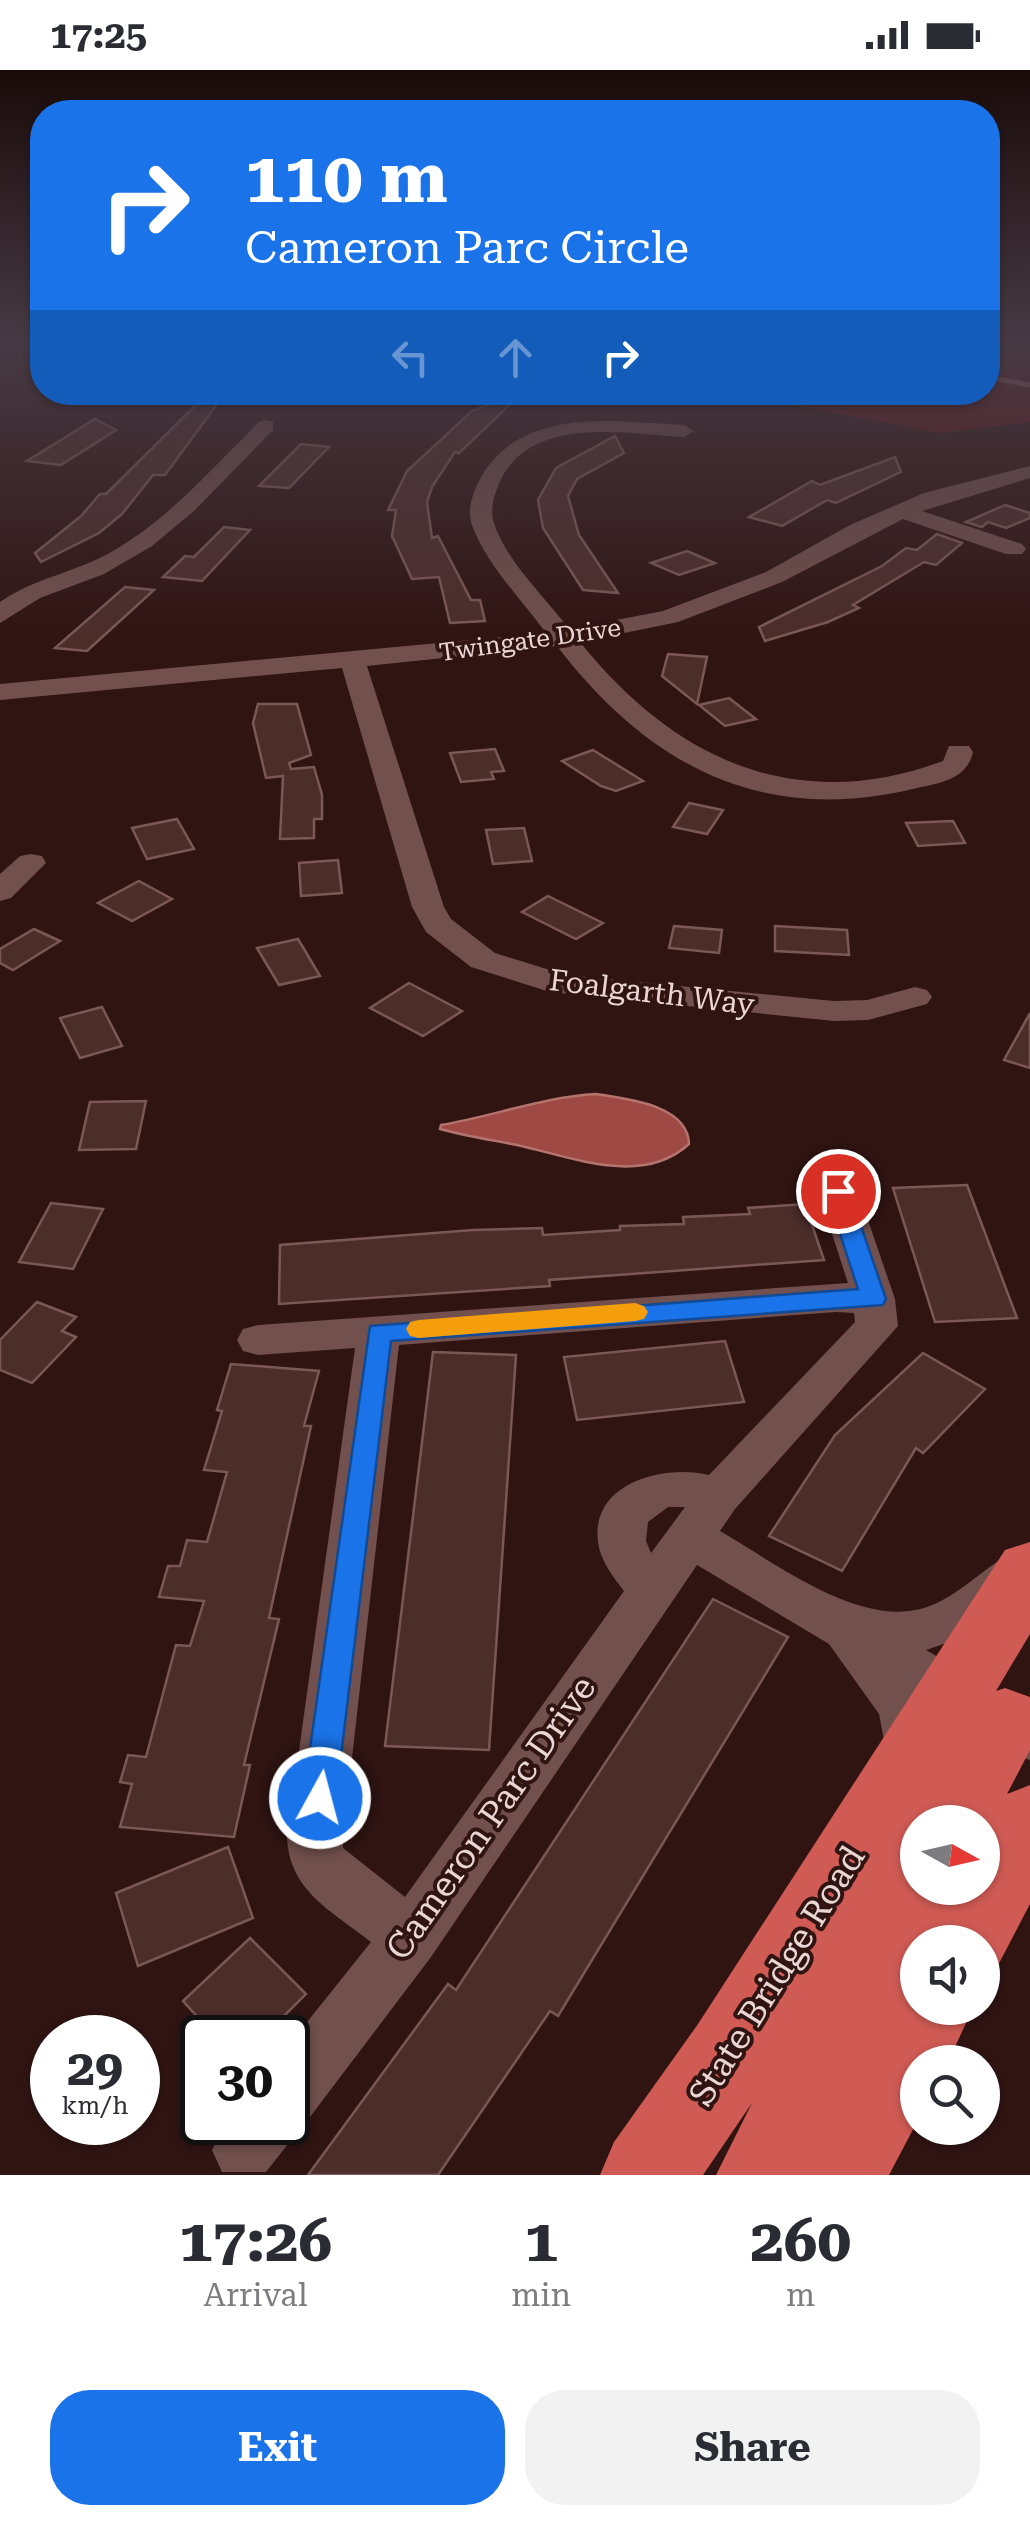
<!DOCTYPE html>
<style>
:root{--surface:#fff;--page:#f2f2f3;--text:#2b2b33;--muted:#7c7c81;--accent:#1a73e8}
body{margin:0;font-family:"Roboto Serif",serif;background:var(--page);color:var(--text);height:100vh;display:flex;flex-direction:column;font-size:38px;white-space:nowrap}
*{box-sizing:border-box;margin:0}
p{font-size:32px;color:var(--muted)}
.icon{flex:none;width:55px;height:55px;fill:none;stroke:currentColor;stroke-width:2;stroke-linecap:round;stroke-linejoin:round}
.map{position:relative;height:2105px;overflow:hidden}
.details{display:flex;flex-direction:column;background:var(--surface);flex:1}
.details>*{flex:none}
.top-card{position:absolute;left:30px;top:30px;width:970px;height:305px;border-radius:40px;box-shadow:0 2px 8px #0004;background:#1a73e8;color:#fff;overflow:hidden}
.needle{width:65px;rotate:98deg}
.controls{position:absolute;left:900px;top:1735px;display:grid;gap:20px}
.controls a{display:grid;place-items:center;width:100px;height:100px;border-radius:50%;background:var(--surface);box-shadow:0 2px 8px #0004;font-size:50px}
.speed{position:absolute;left:30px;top:1945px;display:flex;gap:20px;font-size:50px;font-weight:700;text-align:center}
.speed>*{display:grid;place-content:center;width:130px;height:130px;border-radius:50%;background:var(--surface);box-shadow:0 2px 8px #0004;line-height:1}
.speed small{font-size:25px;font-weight:400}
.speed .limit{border:5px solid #111;border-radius:15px;background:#fff;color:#111}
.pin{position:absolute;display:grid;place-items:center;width:85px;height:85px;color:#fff;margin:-42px;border:5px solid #fff;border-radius:50%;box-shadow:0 2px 10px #0007}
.me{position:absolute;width:110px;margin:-55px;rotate:7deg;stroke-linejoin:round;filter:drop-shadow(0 0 8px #0008)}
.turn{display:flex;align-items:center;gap:35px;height:210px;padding:0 50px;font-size:45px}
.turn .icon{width:130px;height:130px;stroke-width:2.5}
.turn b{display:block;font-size:70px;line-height:85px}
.lanes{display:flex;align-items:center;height:95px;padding:0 50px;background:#0003;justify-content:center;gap:50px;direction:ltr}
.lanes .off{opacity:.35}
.eta{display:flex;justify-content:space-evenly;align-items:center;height:170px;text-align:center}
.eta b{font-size:60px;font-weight:700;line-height:70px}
.primary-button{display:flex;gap:20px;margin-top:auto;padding:20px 50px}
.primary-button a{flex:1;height:115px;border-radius:40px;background:var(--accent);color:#fff;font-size:40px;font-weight:700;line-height:115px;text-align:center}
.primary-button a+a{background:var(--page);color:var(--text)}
.status{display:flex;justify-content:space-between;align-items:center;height:70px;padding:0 50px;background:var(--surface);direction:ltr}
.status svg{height:28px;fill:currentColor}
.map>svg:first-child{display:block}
</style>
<div class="status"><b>17:25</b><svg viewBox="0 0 49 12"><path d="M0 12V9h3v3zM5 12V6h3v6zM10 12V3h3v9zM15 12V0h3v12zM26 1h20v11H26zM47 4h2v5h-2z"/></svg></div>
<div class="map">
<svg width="1030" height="2105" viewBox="0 0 1030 2105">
<rect width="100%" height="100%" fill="#2f1412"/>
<!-- green -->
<polygon fill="#611213" points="988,274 1030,274 1030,352 941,363 728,323 988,322"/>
<!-- water -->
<path fill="#9e4943" stroke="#b5736e" stroke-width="2.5" d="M596 1024C628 1029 688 1035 689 1074 642 1117 572 1087 517 1075 492 1070 465 1066 440 1059L441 1055C494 1046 543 1027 596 1024Z"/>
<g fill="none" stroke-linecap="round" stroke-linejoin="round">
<!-- stream -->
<polyline stroke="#b5736e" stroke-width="5" points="988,307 1030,315"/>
</g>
<!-- building -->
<g fill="#4b2d2a" stroke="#7a5955" stroke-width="2.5">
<polygon points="209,322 226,322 165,405 153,405 122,444 99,463 41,492 35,483 81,446 100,424 106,424"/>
<polygon points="514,325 517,328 459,383 455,382 432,417 427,432 432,468 438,466 471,530 480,530 485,551 450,553 439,507 412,509 392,466 396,440 388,440 407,401 472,341"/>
<polygon points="95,349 116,360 61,395 27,391"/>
<polygon points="615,366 624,383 577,409 568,426 579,465 618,523 583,520 543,458 538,430 556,398"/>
<polygon points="301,374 329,377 289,418 259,416"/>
<polygon points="895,387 901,402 836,433 827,430 782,456 749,447 812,411 820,415"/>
<polygon points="1005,435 1030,443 1030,448 1006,458 988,452 982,457 966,452"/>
<polygon points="224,457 250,460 202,511 163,507 185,486 194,487"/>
<polygon points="937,464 962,473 936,495 924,492 853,535 859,538 828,552 765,571 759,557 882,496 906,478 917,480"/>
<polygon points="687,481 715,493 679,505 651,493"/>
<polygon points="125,517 154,520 87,581 55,578"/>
<polygon points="668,584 707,587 697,634 662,606"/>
<polygon points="729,628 756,649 725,656 699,635"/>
<polygon points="258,634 297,634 311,685 289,693 291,699 314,697 322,725 322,749 314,749 314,768 280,769 283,706 266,708 253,653"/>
<polygon points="495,679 504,701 491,702 494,709 461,712 450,683"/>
<polygon points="593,680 643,711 616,721 601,716 562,691"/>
<polygon points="689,733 723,740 707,764 673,757"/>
<polygon points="177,749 194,779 147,789 132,758"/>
<polygon points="953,751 965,773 918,776 906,753"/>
<polygon points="524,758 532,791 493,794 486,760"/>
<polygon points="338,790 342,823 301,826 299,793"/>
<polygon points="139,811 172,829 132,851 98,833"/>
<polygon points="548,826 603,853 576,869 522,842"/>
<polygon points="674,856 722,860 719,883 669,878"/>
<polygon points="775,856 847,860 849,885 775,881"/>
<polygon points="34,859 60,871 13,900 0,893 0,879"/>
<polygon points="298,869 320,906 279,915 257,878"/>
<polygon points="409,913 462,941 423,966 370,938"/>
<polygon points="102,937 122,976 80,988 60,948"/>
<polygon points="1030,943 1030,998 1004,990"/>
<polygon points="146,1031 136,1079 79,1080 90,1032"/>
<polygon points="967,1115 1017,1248 935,1252 893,1118"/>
<polygon points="51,1133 103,1139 73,1199 19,1192"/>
<polygon points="805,1134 824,1190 549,1210 550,1216 279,1234 280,1175 473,1160 542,1158 543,1165 620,1160 620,1156 684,1154 683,1147 750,1144 748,1138"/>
<polygon points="37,1232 76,1247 62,1261 76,1267 32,1313 0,1300 0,1270"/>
<polygon points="725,1271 744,1332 577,1350 564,1287"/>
<polygon points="433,1282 516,1285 489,1680 385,1676"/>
<polygon points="923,1283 985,1319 923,1383 916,1378 842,1501 769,1466 835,1365"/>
<polygon points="231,1294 319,1301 304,1356 311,1356 269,1548 279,1549 244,1695 250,1695 234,1767 120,1757 132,1714 120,1712 128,1685 146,1687 176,1575 190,1576 204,1531 159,1527 168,1496 180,1496 187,1470 207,1472 227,1402 204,1400 222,1341 217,1340"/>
<polygon points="713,1529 788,1567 558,1946 550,1941 438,2105 308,2105 448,1914 456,1920"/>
<polygon points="228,1777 253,1848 138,1896 116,1823"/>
<polygon points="250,1868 306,1924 262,1968 217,1968 183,1931"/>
</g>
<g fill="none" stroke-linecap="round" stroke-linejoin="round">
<!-- minor -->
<g fill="#71504d" fill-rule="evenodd">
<path d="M266 350 273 352V360L195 440 152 476 104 504 40 528 0 553V532C34 508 77 502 113 481 170 448 213 397 259 352Z"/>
<path d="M618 351 684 355 694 361 684 367C626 364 534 345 501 409 495 423 489 438 494 453 506 491 545 527 569 559L663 541 766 502 850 455 924 423 1030 396V408L922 441 1022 474 1026 479 1022 484H1006L903 449 782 512 678 552 580 572C674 689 795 746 943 691L949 676H969L973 682C967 710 939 713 913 719 761 755 648 695 557 576L367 596 444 837 451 849 495 883 566 905 834 931 867 930 915 917 927 920 932 927 927 934 868 950 834 951 550 922 471 897 426 862 412 837 342 598 0 630V614L546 563C522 530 486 494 472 455 467 440 472 425 479 411 507 357 563 350 618 351Z"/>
<polygon points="31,784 42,786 46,793 11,828 0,831 0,804 20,786"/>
<path d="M838 1108 852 1112 858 1121 895 1229 898 1256 735 1439 720 1461C778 1494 871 1568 939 1532 971 1516 996 1486 1030 1474V1522L970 1565 926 1580 1030 1640V1690L1011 1684 929 1634 941 1686 933 1703 914 1710 895 1703 887 1686 879 1644 829 1574 697 1495 431 1887 310 2047 297 2052 288 2074 266 2102H222L212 2080 226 2052H288V1976L371 1872C332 1841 289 1821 287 1767L355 1278 258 1285 243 1281 237 1270 243 1259 258 1255 848 1213 818 1121 824 1112ZM836 1242 854 1243 855 1252 709 1405C665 1394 590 1412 598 1472 600 1490 613 1507 624 1521L405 1827 343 1778V1767L399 1275ZM668 1437H685L651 1483 646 1471 648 1452Z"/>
</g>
<!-- highway -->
<path fill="#d05b54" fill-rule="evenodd" d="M1030 1472V1564L996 1621 1005 1618 1030 1627V1680L1007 1724 1030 1715V1834L995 1901 982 1906V1872H918V1938H973L948 1992H918V2050L889 2105H716L752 2033 703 2105H600L614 2072 698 1954 1005 1480ZM918 1752H982V1818H918V1772L904 1777 913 1762 918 1772Z"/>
</g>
<!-- sky -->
<linearGradient id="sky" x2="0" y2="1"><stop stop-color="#1a0b0a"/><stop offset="0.48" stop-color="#473a44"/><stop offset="1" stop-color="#473a44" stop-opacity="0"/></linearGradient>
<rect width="1030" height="568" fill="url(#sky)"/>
<!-- route -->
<polygon fill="#1a73e8" stroke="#114b97" stroke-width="2.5" points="838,1113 849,1121 886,1229 883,1235 391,1271 336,1728 331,1739 320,1743 308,1739 303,1728 370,1256 858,1219 826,1121"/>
<!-- slow -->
<polygon fill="#f59e0b" points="635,1233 644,1236 648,1242 644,1249 635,1251 419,1268 410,1266 406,1259 410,1252 419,1250"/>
<g text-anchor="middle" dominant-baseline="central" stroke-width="8" stroke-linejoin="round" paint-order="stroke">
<!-- far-street labels -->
<g font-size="25" fill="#ead6d4" stroke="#2f1412">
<text transform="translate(530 570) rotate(-8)">Twingate Drive</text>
</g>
<!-- street labels -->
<g font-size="30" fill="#ead6d4" stroke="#2f1412">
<text transform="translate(652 922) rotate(7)">Foalgarth Way</text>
</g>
<!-- near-street labels -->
<g font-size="35" fill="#ead6d4" stroke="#2f1412">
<text transform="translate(491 1748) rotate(-55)">Cameron Parc Drive</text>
<text transform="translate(777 1906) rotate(-58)">State Bridge Road</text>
</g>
</g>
</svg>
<div class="controls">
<a><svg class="needle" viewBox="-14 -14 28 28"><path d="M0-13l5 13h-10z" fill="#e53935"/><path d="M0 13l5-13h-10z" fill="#7c7c81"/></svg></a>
<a><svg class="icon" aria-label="sound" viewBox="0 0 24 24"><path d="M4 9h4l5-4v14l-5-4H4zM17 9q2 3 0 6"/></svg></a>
<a><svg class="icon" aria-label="search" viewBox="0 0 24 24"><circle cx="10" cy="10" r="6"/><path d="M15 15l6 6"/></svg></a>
</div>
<div class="speed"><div>29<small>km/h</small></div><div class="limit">30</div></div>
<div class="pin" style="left:838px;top:1121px;background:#d93025"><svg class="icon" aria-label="arrive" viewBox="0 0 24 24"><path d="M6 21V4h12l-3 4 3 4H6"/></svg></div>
<svg class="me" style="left:320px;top:1728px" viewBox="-20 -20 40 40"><circle r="17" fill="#1a73e8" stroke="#fff" stroke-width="3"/><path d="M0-11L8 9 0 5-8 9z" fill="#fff"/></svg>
<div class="top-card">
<div class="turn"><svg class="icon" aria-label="right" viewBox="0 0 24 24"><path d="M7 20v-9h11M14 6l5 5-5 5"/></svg><div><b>110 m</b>Cameron Parc Circle</div></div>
<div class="lanes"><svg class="icon off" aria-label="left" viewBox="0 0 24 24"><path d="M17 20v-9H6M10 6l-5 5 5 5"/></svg><svg class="icon off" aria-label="ahead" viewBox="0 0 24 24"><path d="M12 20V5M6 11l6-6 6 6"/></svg><svg class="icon" aria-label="right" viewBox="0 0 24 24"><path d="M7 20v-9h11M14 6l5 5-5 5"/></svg></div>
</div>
</div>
<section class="details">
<div class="eta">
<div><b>17:26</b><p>Arrival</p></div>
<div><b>1</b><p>min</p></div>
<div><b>260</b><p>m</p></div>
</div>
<div class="primary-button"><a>Exit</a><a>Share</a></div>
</section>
